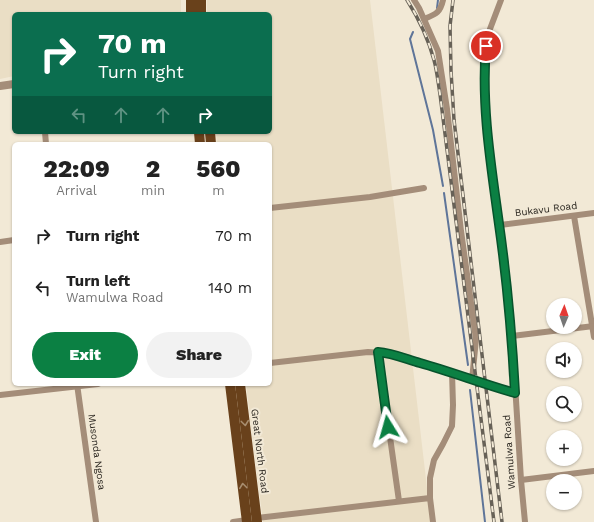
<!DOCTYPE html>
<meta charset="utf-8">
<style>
:root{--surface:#fff;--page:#f2f2f2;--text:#222;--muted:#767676;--accent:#0b8043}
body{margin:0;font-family:"Work Sans",sans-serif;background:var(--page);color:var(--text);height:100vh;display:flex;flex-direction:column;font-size:15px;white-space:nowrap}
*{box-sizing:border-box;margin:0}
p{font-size:13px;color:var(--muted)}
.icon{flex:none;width:22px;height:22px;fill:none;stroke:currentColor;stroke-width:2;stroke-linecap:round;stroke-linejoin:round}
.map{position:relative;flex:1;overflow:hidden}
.panel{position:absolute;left:12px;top:142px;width:260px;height:244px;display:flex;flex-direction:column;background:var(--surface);border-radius:6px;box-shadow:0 1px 3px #0004}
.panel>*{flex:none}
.guide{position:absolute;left:12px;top:12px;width:260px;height:122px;border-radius:6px;box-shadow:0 1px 3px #0004;background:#0b6e4f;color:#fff;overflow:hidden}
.needle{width:26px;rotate:2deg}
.fabs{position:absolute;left:546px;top:298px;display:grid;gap:8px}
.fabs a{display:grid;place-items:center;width:36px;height:36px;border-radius:50%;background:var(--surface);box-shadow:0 1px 3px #0004;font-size:20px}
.pin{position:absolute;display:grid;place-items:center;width:34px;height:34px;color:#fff;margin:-17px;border:2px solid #fff;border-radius:50%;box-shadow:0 1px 4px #0007}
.me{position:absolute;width:44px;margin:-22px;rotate:352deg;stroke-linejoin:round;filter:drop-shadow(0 0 3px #0008)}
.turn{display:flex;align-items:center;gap:14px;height:84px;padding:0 20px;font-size:18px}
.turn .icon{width:52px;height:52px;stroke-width:2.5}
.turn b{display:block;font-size:28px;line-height:34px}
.lanes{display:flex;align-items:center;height:38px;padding:0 20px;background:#0003;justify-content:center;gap:20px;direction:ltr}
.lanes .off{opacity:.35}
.eta{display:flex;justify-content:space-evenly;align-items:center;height:68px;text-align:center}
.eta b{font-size:24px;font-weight:800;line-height:28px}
.button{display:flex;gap:8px;margin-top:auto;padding:8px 20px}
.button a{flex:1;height:46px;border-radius:24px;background:var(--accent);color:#fff;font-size:16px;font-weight:800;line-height:46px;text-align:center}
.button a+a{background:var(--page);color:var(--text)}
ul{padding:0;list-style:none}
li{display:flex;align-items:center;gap:12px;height:52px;padding:0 20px}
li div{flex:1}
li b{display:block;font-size:15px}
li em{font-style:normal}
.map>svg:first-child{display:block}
</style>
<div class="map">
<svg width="594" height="522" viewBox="0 0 594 522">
<rect width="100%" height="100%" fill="#f2e9d6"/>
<!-- built -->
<g fill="#eadec5">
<polygon points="0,0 181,0 181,14 14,14 14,76 0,79"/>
<polygon points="207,0 370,0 431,522 263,522 246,384 270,384 270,144 217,144 216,132 270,132 270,14 207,14"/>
</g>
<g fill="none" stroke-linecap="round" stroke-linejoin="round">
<!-- stream -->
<g stroke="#5f7599" stroke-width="2">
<polyline points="437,8 438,0"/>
<polyline points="413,32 410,39 433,130 443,186"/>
<polyline points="444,193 468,365"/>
<polyline points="470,390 485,522"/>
</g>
<!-- minor -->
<g stroke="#a48d79" stroke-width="6">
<polyline points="414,0 419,8 438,51 447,109 461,231 476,339 472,380"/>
<polyline points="501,0 490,29 486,46 485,63 485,101 490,162 500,225 512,336 521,480 525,522"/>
<path d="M424 19C436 14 440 13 443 0"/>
<polyline points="45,132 46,144"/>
<polyline points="270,208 370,197 424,188"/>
<polyline points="574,216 594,337"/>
<polyline points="500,225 594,213"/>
<polyline points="0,242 14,240"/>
<polyline points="512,336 594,326"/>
<polyline points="378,352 399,501"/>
<polyline points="270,363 368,352 384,353 391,354 452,372 477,382 515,393"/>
<polyline points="77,384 96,522"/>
<polyline points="0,395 98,384"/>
<polyline points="521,480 594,471"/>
<polyline points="430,498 430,478 434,460 443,444 452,426 453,405 452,372"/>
<polyline points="257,518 430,498 433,522"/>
<polyline points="233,522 247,520"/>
</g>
<!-- tertiary -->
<polyline stroke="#a48d79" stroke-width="8" points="0,86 14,84"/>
<!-- primary -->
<g stroke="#69411b" stroke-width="10">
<polyline points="201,0 201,14"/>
<polyline points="191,14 191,0"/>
<polyline points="199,132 200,144"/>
<polyline points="210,132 211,144"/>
<polyline points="230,384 247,522"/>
<polyline points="240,384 257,522"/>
</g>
<defs>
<g id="rail">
<path d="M407 0C419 19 428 38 434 60 437 71 438 82 440 94L494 522"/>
<polyline points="453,0 450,26 451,71 454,120 502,522"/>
</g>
</defs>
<!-- rail casing -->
<use href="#rail" stroke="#676157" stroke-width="3.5"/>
<!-- rail -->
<use href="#rail" stroke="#f2e9d6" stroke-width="2" stroke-dasharray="6" stroke-linecap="butt"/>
</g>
<!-- one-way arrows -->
<defs><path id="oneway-chevron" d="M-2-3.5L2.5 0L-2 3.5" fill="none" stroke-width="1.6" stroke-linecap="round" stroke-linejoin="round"/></defs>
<g stroke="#a78d6f">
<use href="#oneway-chevron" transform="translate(245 423) rotate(83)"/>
<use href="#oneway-chevron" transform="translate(243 486) rotate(-97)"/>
</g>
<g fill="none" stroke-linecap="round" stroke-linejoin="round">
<defs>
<path id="route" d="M388 427 378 352C392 353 406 359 420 363 452 372 483 384 515 393 512 337 507 280 499 224 491 165 481 105 486 46"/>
</defs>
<!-- route casing -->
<use href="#route" stroke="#07532c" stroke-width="10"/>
<!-- route -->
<use href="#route" stroke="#0b8043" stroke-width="7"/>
</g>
<g text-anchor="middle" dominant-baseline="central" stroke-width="4" stroke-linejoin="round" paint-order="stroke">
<!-- street labels -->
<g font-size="10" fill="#28241e" stroke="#f2e9d6">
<text transform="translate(546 209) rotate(-7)">Bukavu Road</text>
<text transform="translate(260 451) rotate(83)">Great North Road</text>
<text transform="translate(97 452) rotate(82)">Musonda Ngosa</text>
<text transform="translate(509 452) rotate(-94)">Wamulwa Road</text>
</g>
</g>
</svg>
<div class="fabs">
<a><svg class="needle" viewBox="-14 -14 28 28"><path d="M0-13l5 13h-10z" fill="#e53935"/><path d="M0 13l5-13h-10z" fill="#767676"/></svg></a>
<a><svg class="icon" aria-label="sound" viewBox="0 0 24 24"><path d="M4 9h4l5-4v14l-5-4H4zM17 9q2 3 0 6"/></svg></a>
<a><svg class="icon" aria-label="search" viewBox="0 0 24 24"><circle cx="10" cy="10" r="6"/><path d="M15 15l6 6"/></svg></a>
<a>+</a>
<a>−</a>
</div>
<div class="pin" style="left:486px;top:46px;background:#d93025"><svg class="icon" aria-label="arrive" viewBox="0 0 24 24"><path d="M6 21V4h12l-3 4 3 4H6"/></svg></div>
<svg class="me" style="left:388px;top:427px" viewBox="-20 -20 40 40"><path d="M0-17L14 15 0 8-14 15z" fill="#0b8043" stroke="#fff" stroke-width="4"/></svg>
<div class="guide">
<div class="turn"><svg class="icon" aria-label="right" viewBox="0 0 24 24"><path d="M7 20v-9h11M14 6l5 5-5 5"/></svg><div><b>70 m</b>Turn right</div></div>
<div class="lanes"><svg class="icon off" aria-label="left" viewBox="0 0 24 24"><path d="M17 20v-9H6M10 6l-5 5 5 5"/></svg><svg class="icon off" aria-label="ahead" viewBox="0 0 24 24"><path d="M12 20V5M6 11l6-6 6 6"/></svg><svg class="icon off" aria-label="ahead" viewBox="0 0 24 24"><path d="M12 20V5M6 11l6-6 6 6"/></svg><svg class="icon" aria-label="right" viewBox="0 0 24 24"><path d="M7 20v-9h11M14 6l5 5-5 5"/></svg></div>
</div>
<section class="panel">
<div class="eta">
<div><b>22:09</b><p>Arrival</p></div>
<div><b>2</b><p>min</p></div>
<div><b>560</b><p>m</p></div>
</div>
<ul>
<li><svg class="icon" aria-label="right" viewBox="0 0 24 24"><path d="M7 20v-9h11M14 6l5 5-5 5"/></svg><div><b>Turn right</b></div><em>70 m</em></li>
<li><svg class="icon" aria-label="left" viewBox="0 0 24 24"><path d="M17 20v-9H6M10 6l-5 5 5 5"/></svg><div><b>Turn left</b><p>Wamulwa Road</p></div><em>140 m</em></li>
</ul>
<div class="button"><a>Exit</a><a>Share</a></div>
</section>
</div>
